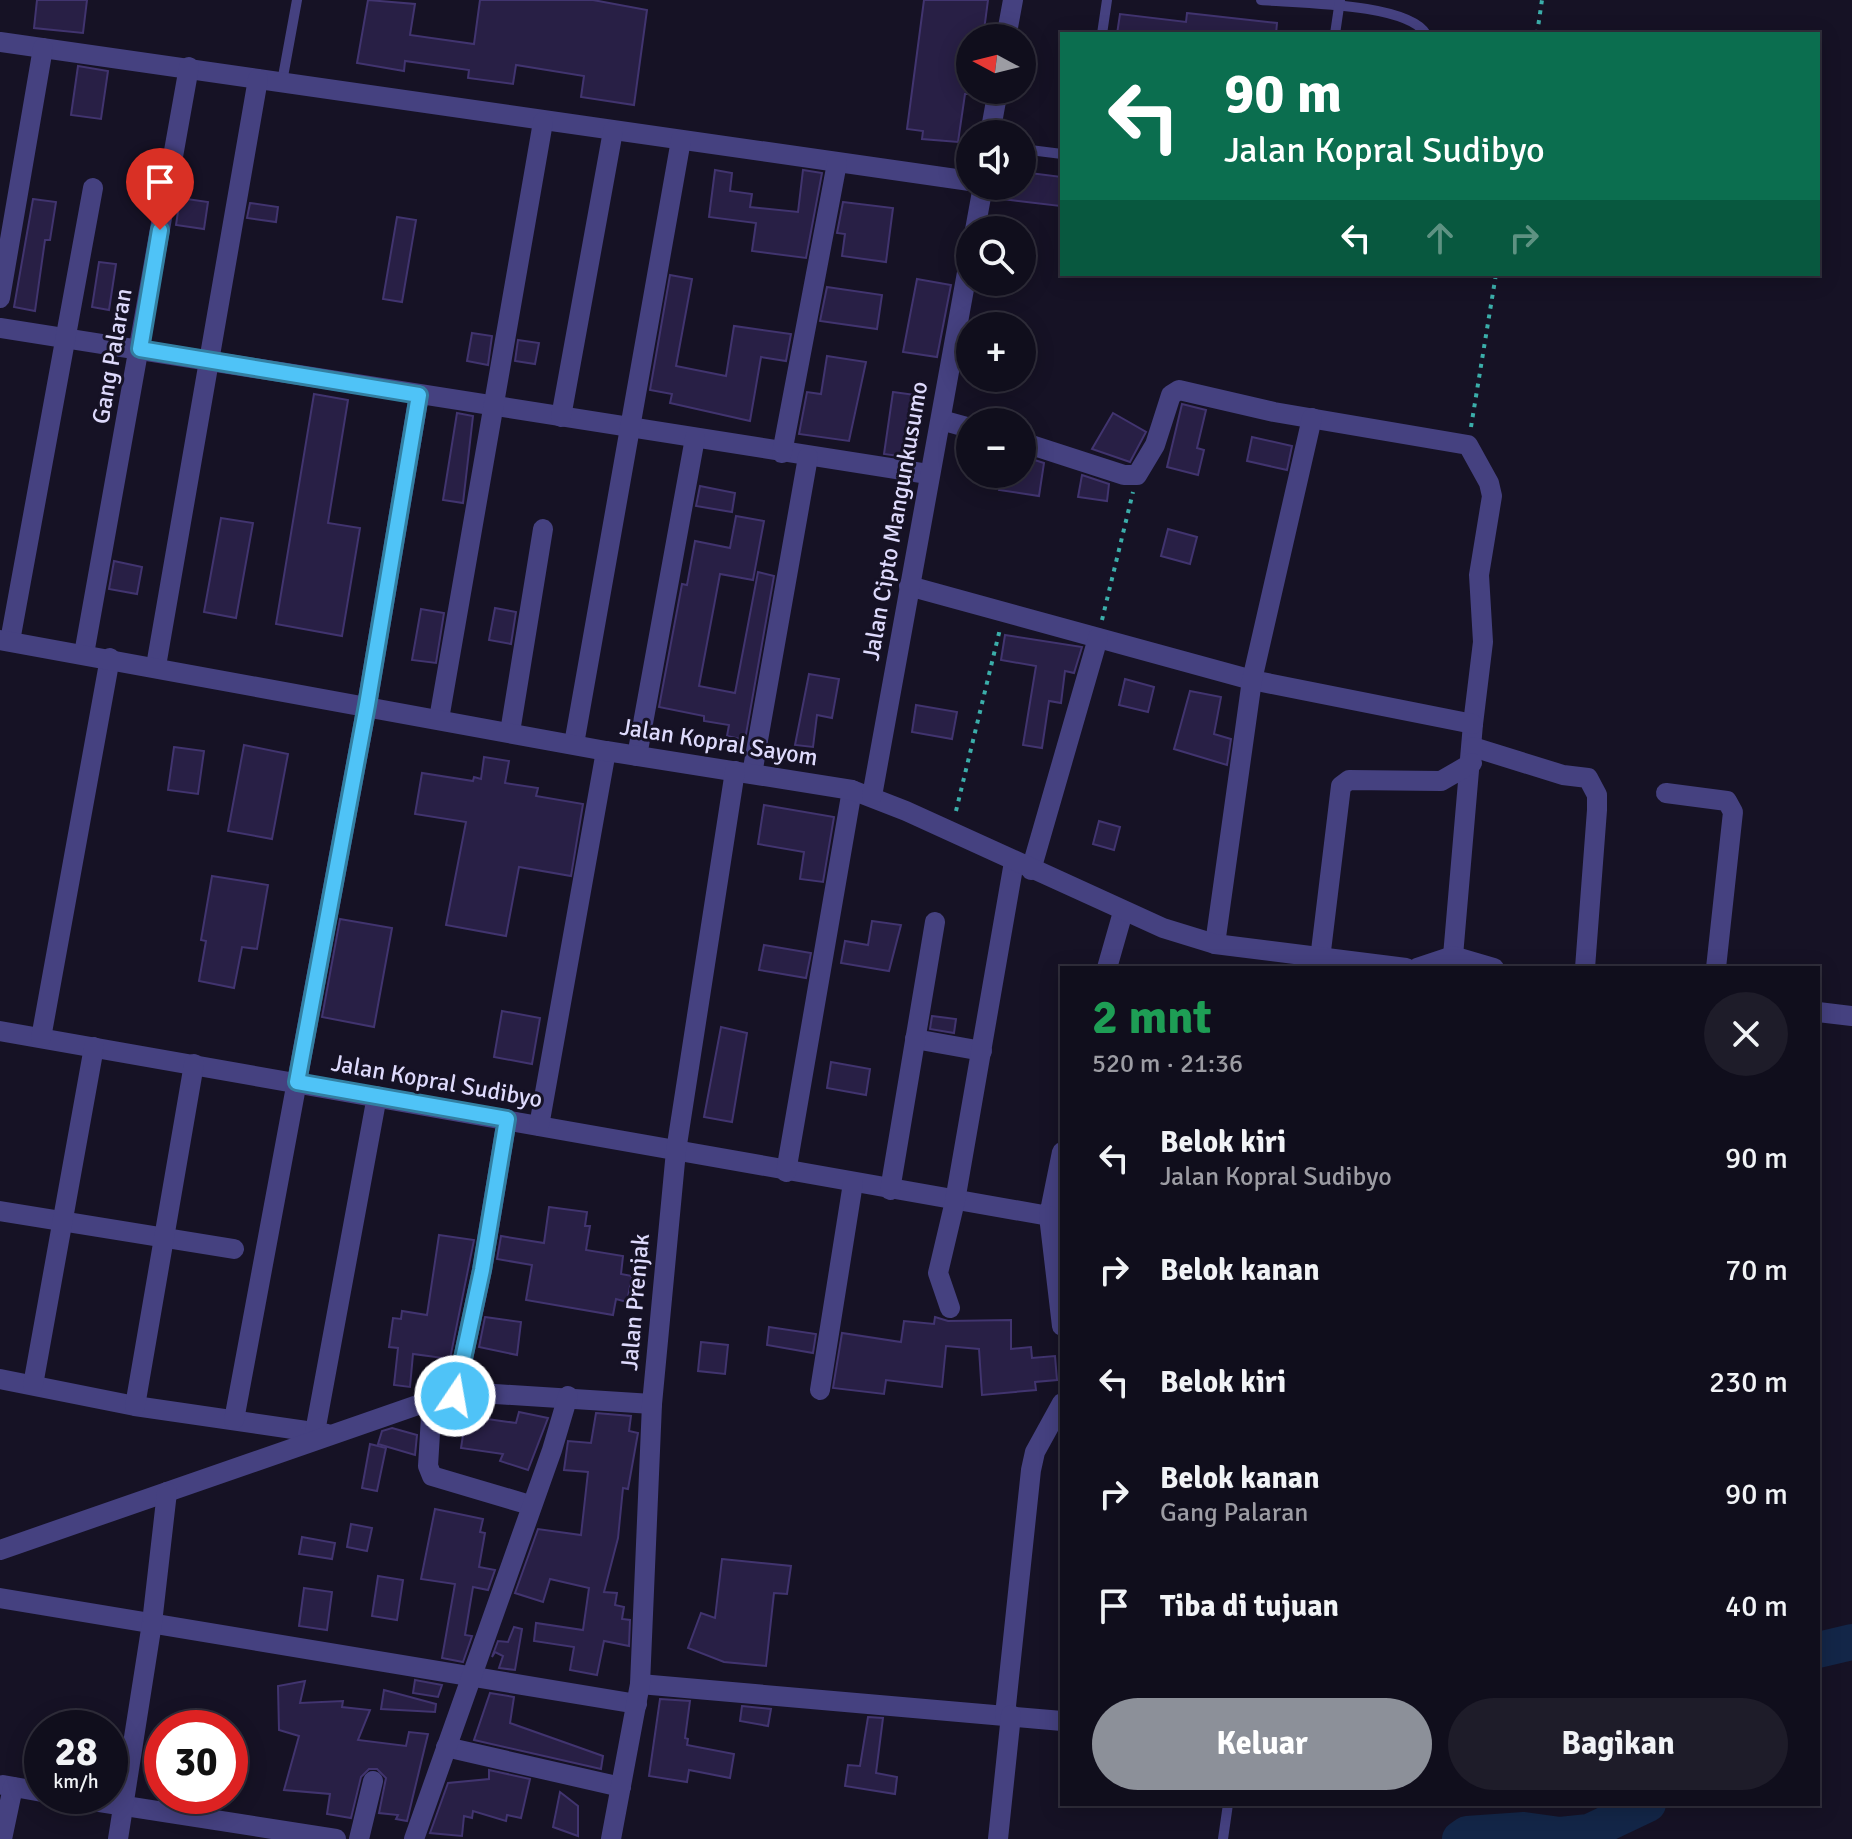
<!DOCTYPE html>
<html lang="id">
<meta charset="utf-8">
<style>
:root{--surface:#100e1c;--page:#1e1c29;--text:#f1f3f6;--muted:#9c9ca3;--line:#302e3b;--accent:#8c9099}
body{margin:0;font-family:Signika,sans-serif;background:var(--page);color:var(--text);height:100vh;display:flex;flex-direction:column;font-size:30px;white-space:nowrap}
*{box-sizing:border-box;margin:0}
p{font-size:26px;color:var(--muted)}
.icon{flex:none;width:44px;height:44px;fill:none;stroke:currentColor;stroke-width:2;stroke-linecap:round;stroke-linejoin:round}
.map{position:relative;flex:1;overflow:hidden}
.side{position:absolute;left:1060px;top:966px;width:760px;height:840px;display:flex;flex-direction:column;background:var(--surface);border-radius:0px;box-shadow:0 4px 20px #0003,0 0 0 2px var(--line)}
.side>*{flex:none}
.guide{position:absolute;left:1060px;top:32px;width:760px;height:244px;border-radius:0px;box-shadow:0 4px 20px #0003,0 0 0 2px var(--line);background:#0b6e4f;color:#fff;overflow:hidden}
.needle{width:52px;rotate:277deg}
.tools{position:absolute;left:956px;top:24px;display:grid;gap:16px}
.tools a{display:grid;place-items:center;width:80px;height:80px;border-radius:50%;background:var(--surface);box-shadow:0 4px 20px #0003,0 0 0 2px var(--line);font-size:40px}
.speed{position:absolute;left:24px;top:1710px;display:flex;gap:16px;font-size:40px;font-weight:700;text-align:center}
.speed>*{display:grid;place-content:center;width:104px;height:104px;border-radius:50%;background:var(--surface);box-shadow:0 4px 20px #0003,0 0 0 2px var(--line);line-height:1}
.speed small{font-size:20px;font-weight:400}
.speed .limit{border:12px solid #d22;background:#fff;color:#111}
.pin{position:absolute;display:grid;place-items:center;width:68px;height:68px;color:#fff;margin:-82px -34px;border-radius:50% 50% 50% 0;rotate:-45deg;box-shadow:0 0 8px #0007}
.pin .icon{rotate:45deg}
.me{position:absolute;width:88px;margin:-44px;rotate:12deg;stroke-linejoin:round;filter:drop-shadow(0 0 6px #0008)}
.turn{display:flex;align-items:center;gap:28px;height:168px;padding:0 32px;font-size:36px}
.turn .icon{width:104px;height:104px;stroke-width:2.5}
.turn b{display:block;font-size:56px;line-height:68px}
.lanes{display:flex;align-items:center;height:76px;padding:0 32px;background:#0003;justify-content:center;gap:40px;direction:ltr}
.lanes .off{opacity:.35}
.round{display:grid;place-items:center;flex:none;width:84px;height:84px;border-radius:42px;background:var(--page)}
.headline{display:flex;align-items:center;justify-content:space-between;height:136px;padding:0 32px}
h1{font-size:48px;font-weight:700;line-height:60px;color:#1e9e55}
.button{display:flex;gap:16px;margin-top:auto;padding:16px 32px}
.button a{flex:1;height:92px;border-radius:48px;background:var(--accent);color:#fff;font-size:32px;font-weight:700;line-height:92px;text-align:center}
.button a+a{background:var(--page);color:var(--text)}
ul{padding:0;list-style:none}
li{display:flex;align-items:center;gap:24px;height:112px;padding:0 32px}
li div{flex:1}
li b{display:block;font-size:30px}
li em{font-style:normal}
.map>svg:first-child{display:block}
</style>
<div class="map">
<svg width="1852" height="1839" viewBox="0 0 1852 1839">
<rect width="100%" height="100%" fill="#161225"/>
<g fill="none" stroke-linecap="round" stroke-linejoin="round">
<!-- river -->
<g stroke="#132648" stroke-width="36">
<polyline points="1818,1650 1852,1642"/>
<polyline points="1460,1839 1467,1834 1524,1830 1560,1835 1589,1832 1648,1804"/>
</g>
</g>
<!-- building -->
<g fill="#281f45" stroke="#41346f" stroke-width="2">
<polygon points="37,0 87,0 83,33 34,28"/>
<polygon points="368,0 415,4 410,35 474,44 480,0 593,0 647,10 634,105 581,97 584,76 516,65 513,84 468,78 469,70 405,61 404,71 357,63"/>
<polygon points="924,0 988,0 983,38 970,38 970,94 965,94 958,142 922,139 923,131 907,129"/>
<polygon points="1187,13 1277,23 1276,34 1117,34 1120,14 1186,22"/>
<polygon points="78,66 108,71 101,119 71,115"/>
<polygon points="715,170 732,173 730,191 752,194 750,207 798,212 803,170 822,173 806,258 752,251 756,223 709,217"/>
<polygon points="1022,172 1062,177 1060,206 994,198 996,186 1022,186"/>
<polygon points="180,198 208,202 204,229 176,225"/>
<polygon points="33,199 56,202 50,240 45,240 35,311 14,307"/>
<polygon points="843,202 893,208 886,262 842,256 845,234 837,233"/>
<polygon points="250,203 278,207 276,222 247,218"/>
<polygon points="397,217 416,220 402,302 383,299"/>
<polygon points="99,262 116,264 109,310 92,307"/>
<polygon points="670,275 692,279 676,366 726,376 734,326 791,334 786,361 761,357 750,421 670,403 672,394 650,390"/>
<polygon points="917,279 951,285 937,357 903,352"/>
<polygon points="827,287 882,295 877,329 820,321"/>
<polygon points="472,333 492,336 488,365 467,361"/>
<polygon points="518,340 539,343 535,364 515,361"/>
<polygon points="827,356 866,362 849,441 799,434 807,392 821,394"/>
<polygon points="893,392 923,396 913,458 884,454"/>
<polygon points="314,394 348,400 328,523 360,528 342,636 276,624"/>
<polygon points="1182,404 1206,410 1197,448 1204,450 1198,475 1167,467"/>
<polygon points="457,413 473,416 463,503 443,500"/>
<polygon points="1113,413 1146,432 1130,462 1092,449"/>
<polygon points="1252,437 1292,446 1287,470 1247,461"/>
<polygon points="1025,457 1044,463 1039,496 999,490 1002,474 1022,474"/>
<polygon points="1082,475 1109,484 1107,501 1078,497"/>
<polygon points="700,486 735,493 732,512 696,506"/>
<polygon points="736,516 764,521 753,580 720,574 699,686 735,693 758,572 774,576 745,740 727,736 729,725 704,721 704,716 659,707 682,584 687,585 695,541 730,548"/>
<polygon points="221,518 253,523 236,618 204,612"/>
<polygon points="1168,529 1197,537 1190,564 1161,556"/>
<polygon points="114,561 142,567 137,594 109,589"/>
<polygon points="495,608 516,612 511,644 489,640"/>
<polygon points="421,609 444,613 436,663 412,660"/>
<polygon points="1005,635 1082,647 1074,673 1065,671 1061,703 1049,701 1042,748 1023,745 1036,666 1001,660"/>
<polygon points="809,674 839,679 832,718 817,715 813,747 795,745"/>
<polygon points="1125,679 1154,687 1148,712 1119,705"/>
<polygon points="1190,691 1221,697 1214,734 1231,739 1227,765 1174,749"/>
<polygon points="916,705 957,712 952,739 912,732"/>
<polygon points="244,745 288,754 272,839 228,831"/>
<polygon points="174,747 204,751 198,794 168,790"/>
<polygon points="484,757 509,761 505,783 538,788 536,796 583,804 571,876 519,867 506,936 446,925 466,822 415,814 422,773 473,781 474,777 481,779"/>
<polygon points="764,805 834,817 823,882 800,879 804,852 758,844"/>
<polygon points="1099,821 1120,827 1114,850 1093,844"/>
<polygon points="212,876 268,885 257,949 242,947 234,988 199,981 206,941 201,940"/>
<polygon points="340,919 392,928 374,1027 322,1017"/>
<polygon points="872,921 901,925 889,971 841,963 845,941 868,945"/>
<polygon points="764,945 811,953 806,978 759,970"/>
<polygon points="502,1011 540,1018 532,1064 494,1057"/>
<polygon points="932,1016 956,1019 954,1033 930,1029"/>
<polygon points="721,1027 747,1033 732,1122 704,1117"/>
<polygon points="831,1062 870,1069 866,1095 827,1088"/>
<polygon points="549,1207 587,1212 585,1226 590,1226 586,1250 623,1256 621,1274 632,1276 627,1302 616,1299 613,1315 526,1300 532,1265 497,1259 501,1236 544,1243"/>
<polygon points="439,1235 474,1240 450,1359 413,1354 410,1387 394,1385 398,1348 389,1347 393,1318 401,1319 402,1311 427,1315"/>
<polygon points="485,1317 521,1322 517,1355 479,1347"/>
<polygon points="935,1317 948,1321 1011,1320 1011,1349 1031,1347 1032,1358 1055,1356 1057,1380 1035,1382 1036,1390 982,1395 979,1349 946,1346 942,1387 886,1380 884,1394 833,1388 842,1333 901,1342 904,1321 934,1324"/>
<polygon points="769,1327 816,1334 813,1353 767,1345"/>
<polygon points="701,1342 728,1345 725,1374 698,1371"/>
<polygon points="519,1412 548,1418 528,1470 500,1461 503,1454 461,1448 466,1416 516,1423"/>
<polygon points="596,1413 631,1416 629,1431 638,1433 628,1489 623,1488 618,1538 604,1592 617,1593 615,1605 624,1607 622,1619 630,1620 629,1646 604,1641 597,1675 570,1670 574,1647 534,1641 536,1623 583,1630 589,1588 550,1579 543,1602 515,1593 538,1529 581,1535 588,1472 564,1470 568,1441 591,1443"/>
<polygon points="392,1428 417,1435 415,1455 378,1444 382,1431"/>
<polygon points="370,1444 386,1448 377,1491 362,1488"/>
<polygon points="435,1509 483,1519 480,1532 485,1533 479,1567 495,1570 488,1590 473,1587 465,1635 472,1636 463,1662 442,1658 455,1584 421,1579"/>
<polygon points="351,1524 372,1528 367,1551 347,1547"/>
<polygon points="302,1537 335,1543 332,1559 299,1554"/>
<polygon points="722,1559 791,1566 787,1594 774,1593 766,1666 724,1662 688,1648 701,1613 715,1618"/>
<polygon points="378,1576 403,1580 397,1620 372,1616"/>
<polygon points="304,1588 332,1592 327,1630 299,1626"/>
<polygon points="514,1627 522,1629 515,1670 499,1668 503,1656 495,1652 492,1657 498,1641 508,1642"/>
<polygon points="415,1680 442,1685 438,1697 413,1693"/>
<polygon points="305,1681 300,1703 343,1701 342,1707 370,1710 358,1740 406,1746 409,1732 428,1734 407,1821 396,1819 398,1815 379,1813 386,1778 377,1769 369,1769 361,1777 351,1818 327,1814 330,1794 284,1790 299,1736 279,1730 278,1686"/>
<polygon points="384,1690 436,1704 435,1712 381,1709"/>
<polygon points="490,1693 514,1697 510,1723 603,1756 601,1769 474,1740"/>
<polygon points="660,1699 690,1701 685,1738 688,1739 687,1745 734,1754 730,1778 689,1770 687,1782 649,1776"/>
<polygon points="742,1706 771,1709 768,1726 740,1721"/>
<polygon points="868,1717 883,1718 876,1773 897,1777 895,1794 845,1786 848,1765 860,1766"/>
<polygon points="489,1770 530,1779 521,1818 507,1815 506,1821 473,1811 472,1818 464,1816 462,1836 430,1833 448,1783 489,1779"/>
<polygon points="560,1792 578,1806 578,1836 553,1827"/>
</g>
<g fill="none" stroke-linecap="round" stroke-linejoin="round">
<!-- path -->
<g stroke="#3baeaa" stroke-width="4" stroke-dasharray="4 6" stroke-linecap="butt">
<polyline points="1537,34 1542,0"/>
<polyline points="1471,427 1496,274"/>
<polyline points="1102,620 1133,492"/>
<polyline points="956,811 1000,629"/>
</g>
<!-- service -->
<g stroke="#454180" stroke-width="10">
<path d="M1261 0C1296 3 1408 3 1426 34"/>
<polyline points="1102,34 1107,0"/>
<polyline points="1335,34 1340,0"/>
<polyline points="282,82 297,0"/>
<polyline points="1022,149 1062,154"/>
<polyline points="1223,1839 1228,1804"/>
</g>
<!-- minor -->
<g stroke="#454180" stroke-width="20">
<polyline points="0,42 970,181"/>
<polyline points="0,298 43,48"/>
<polyline points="0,328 928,474"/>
<polyline points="561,417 613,131"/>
<polyline points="941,420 970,428"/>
<polyline points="1022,442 1124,475 1137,475 1155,445 1171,395 1179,390 1274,412 1468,445 1489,483 1492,496 1479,575 1483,642 1473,724 1453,956"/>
<polyline points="782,453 837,163"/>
<polyline points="909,586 1252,680 1473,724"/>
<polyline points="10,641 93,188"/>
<polyline points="84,654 189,67"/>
<polyline points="156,666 258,79"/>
<polyline points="439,719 543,122"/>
<polyline points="510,732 543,529"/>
<polyline points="574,744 681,140"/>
<polyline points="1473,747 1563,775 1588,778 1597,795 1597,810 1585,968"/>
<polyline points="637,756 695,438"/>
<polyline points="752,774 808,457"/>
<polyline points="1666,793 1727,801 1733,812 1716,968"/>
<polyline points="1031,870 1098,638"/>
<polyline points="1215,944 1252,680 1312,418"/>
<polyline points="1320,959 1341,786 1349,780 1441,781 1472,763"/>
<polyline points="1107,968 1123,912"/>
<polyline points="0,1031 1049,1216 1062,1152"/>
<polyline points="41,1038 110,658"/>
<polyline points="915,1039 982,1051"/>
<polyline points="539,1126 606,751"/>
<polyline points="786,1172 852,790"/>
<polyline points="890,1190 935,922"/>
<polyline points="0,1211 234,1249"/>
<polyline points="1049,1216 1062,1326"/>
<polyline points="950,1308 938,1273 955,1201 1014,862"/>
<polyline points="0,1379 135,1406 327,1434"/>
<polyline points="33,1385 94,1047"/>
<polyline points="820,1390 853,1183"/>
<polyline points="455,1396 482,1270 507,1119"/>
<polyline points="432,1400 428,1466 432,1476 530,1505"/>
<polyline points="135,1406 194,1064"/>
<polyline points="234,1420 367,705 419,395"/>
<polyline points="315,1432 377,1096"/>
<polyline points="0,1550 432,1400 480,1393 652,1404"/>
<polyline points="0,1598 637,1704"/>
<polyline points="640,1684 1062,1721"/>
<polyline points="1005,1715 1031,1470 1035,1452 1062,1403"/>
<polyline points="446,1747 621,1787"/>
<polyline points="3,1785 42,1792"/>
<polyline points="61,1796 336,1839"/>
<polyline points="2,1839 13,1787"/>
<polyline points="118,1839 152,1623 167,1492"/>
<polyline points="359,1839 373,1781"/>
<polyline points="414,1839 552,1450 568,1396"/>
<polyline points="998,1839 1011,1715"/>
</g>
<!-- tertiary -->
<g stroke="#454180" stroke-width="20">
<polyline points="1006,38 1013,0"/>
<polyline points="990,134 998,90"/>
<polyline points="975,230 983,186"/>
<polyline points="0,640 606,751 852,790 906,811 1163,928 1215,944 1406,968"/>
<polyline points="872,796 970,256"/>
<polyline points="1417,968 1453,956 1494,968"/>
<polyline points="1818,1012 1852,1016"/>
<polyline points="611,1839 640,1684 652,1404 676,1151 735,771"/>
</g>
</g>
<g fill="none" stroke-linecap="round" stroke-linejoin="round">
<defs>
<polyline id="route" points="160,230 140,349 419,395 367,705 297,1082 507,1119 482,1270 455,1396"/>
</defs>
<!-- route casing -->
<use href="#route" stroke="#337fa1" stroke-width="20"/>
<!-- route -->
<use href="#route" stroke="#4fc3f7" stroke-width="14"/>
</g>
<g text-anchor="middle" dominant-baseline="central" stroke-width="6" stroke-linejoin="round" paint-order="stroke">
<!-- street labels -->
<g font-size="24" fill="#dedafc" stroke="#161225">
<text transform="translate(112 356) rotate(-80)">Gang Palaran</text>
<text transform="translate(895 521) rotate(-80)">Jalan Cipto Mangunkusumo</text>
<text transform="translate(719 742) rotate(9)">Jalan Kopral Sayom</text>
<text transform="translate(437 1081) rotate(10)">Jalan Kopral Sudibyo</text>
<text transform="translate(635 1302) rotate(-85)">Jalan Prenjak</text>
</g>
</g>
</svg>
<div class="tools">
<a><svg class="needle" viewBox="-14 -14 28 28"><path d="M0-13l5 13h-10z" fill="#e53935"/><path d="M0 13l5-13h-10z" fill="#9c9ca3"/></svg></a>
<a><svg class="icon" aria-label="sound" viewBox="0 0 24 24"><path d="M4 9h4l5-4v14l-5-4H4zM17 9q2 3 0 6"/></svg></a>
<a><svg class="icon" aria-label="search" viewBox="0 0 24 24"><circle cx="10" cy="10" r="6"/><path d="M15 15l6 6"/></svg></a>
<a>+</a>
<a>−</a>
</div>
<div class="speed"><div>28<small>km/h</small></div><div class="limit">30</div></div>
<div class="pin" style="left:160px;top:230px;background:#d93025"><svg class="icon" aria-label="arrive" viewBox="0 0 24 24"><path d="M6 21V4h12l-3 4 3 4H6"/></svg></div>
<svg class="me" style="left:455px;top:1396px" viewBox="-20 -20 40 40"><circle r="17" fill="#4fc3f7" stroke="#fff" stroke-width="3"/><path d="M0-11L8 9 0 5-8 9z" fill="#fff"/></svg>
<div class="guide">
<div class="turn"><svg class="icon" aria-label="left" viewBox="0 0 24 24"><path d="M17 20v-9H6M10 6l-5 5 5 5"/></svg><div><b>90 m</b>Jalan Kopral Sudibyo</div></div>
<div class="lanes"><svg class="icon" aria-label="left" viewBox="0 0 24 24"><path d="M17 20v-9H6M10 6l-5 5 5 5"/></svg><svg class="icon off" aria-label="ahead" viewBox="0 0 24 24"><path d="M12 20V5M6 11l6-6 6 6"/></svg><svg class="icon off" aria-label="right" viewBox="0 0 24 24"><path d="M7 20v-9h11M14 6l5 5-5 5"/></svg></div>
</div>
<section class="side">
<div class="headline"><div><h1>2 mnt</h1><p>520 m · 21:36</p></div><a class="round"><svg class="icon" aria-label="close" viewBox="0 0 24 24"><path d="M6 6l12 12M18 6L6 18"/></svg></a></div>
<ul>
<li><svg class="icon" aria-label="left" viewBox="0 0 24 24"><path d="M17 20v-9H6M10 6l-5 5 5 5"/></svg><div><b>Belok kiri</b><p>Jalan Kopral Sudibyo</p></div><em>90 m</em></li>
<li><svg class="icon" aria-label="right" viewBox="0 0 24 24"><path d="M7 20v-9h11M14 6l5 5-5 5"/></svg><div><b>Belok kanan</b></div><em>70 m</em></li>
<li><svg class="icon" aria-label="left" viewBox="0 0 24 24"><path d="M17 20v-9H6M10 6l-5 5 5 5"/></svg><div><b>Belok kiri</b></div><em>230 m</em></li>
<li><svg class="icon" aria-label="right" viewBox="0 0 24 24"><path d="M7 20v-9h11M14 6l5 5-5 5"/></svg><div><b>Belok kanan</b><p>Gang Palaran</p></div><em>90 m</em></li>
<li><svg class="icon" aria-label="arrive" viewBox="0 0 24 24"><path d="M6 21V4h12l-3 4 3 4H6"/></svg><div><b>Tiba di tujuan</b></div><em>40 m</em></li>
</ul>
<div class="button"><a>Keluar</a><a>Bagikan</a></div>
</section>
</div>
